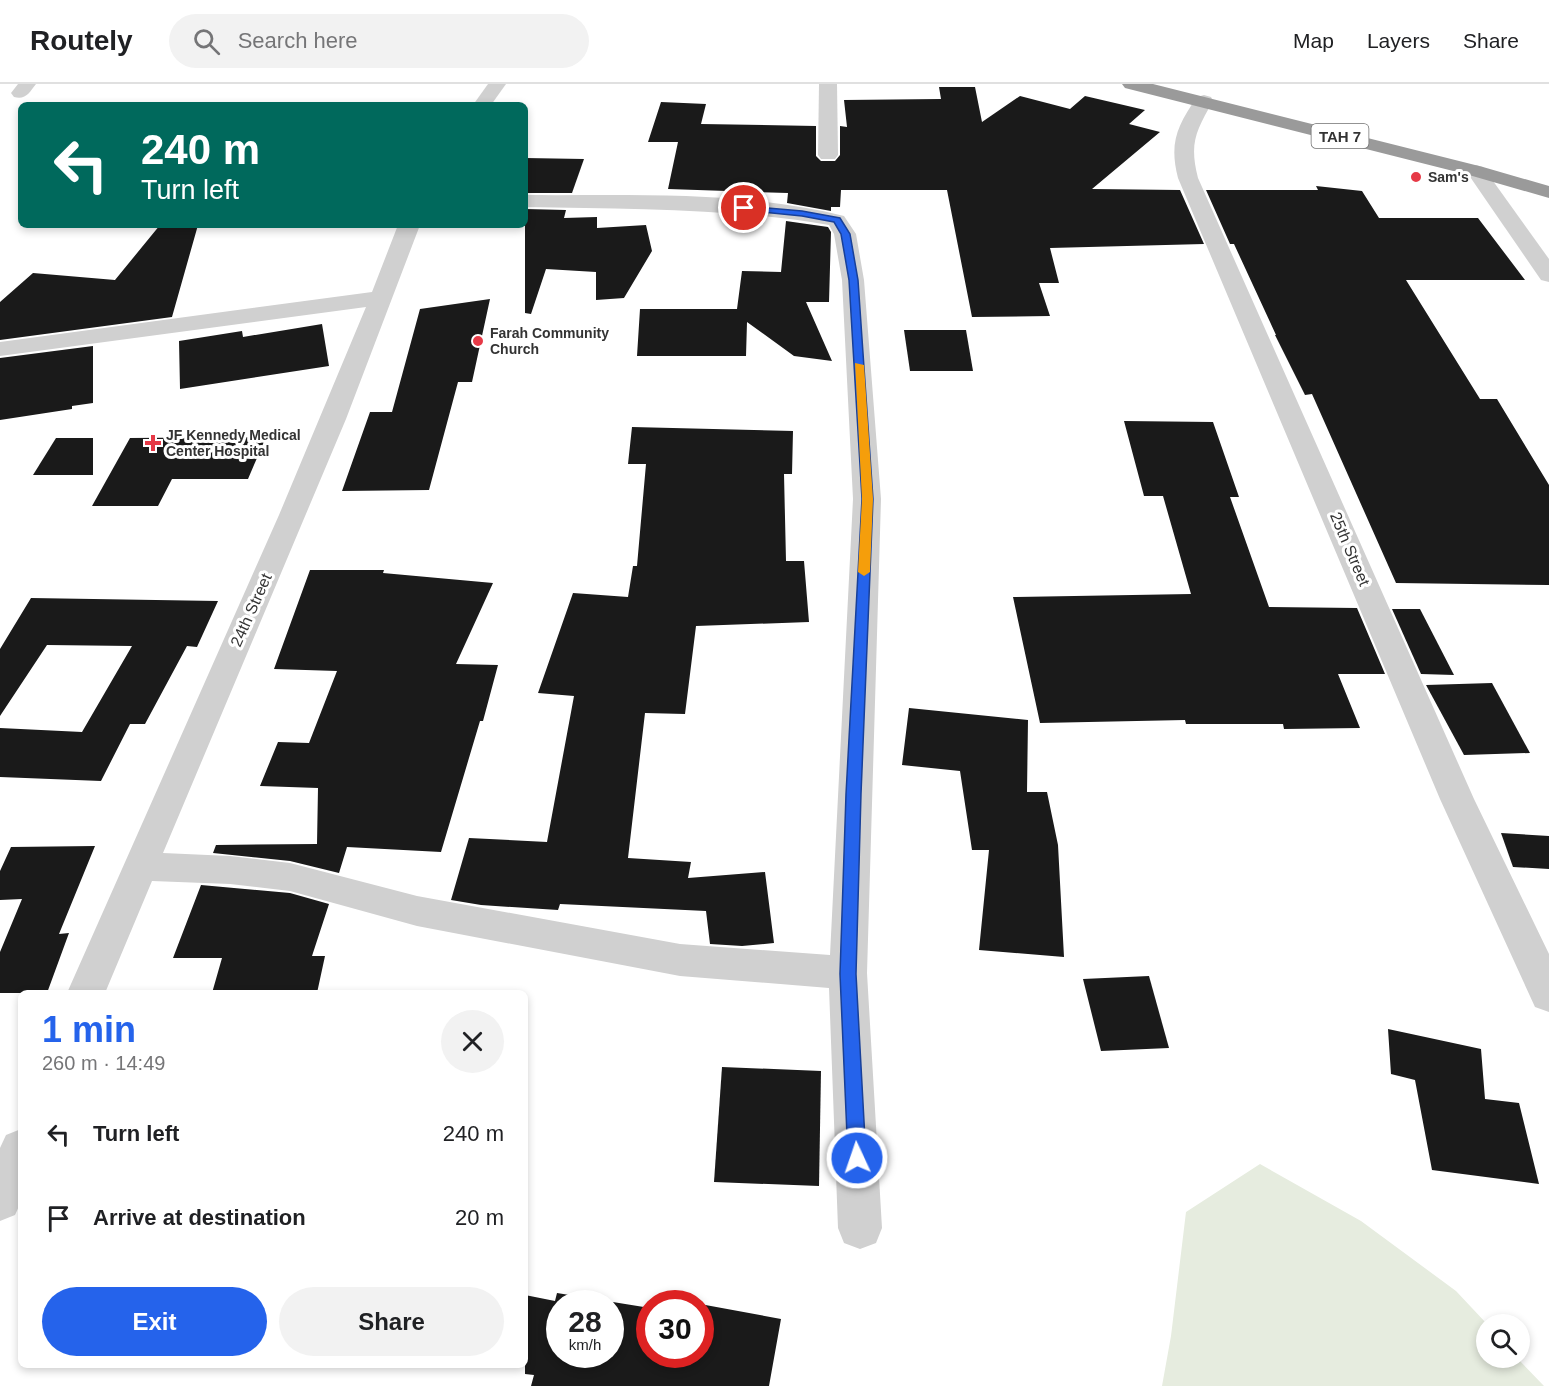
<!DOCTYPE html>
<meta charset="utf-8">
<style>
:root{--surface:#fff;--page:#f2f2f2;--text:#202124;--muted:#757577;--line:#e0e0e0;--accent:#2563eb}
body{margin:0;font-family:Arial,sans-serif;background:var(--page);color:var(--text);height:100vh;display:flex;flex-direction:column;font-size:22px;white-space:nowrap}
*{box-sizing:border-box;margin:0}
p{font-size:20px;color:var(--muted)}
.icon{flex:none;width:33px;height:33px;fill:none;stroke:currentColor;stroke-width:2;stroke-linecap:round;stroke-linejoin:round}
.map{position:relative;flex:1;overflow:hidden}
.details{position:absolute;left:18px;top:906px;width:510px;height:378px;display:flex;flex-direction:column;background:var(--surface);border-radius:9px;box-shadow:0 3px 9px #0003}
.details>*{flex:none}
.hud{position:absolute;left:18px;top:18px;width:510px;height:126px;border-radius:9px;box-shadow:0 3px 9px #0003;background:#00695c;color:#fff;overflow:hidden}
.controls{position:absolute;left:1476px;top:1230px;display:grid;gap:12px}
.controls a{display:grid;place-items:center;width:54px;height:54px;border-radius:50%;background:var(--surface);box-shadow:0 3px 9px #0003;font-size:30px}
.speed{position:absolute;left:546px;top:1206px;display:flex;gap:12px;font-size:30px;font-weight:700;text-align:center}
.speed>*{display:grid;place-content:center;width:78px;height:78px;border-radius:50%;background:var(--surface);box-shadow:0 3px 9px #0003;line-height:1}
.speed small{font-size:15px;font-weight:400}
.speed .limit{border:9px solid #d22;background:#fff;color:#111}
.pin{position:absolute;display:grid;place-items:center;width:51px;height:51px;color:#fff;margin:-26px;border:3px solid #fff;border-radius:50%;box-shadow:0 2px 6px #0007}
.me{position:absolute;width:66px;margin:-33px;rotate:357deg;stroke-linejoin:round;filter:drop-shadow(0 0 4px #0008)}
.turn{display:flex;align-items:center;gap:21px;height:126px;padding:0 24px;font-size:27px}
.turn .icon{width:78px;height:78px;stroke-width:2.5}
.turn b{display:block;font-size:42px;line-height:51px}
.round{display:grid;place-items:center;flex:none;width:63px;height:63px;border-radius:32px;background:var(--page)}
.overview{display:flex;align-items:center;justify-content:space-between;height:102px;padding:0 24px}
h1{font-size:36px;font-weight:700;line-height:45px;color:var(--accent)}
.primary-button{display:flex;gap:12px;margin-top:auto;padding:12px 24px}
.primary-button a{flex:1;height:69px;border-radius:36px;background:var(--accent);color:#fff;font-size:24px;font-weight:700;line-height:69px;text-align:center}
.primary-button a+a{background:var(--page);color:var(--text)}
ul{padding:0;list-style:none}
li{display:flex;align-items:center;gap:18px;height:84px;padding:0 24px}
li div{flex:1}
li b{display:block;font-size:22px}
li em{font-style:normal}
header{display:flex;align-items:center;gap:36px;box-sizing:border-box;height:84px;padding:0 30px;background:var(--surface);border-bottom:2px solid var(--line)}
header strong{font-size:28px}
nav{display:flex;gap:33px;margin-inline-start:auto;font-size:21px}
.search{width:420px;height:54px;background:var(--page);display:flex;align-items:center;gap:15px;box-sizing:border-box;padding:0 21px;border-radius:33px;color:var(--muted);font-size:22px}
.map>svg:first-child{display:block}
</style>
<header>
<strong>Routely</strong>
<div class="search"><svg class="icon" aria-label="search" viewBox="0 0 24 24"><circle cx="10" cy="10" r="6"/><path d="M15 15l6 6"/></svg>Search here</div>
<nav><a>Map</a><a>Layers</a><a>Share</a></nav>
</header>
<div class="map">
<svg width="1549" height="1302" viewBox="0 0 1549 1302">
<rect width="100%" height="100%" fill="#fff"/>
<!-- green -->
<polygon fill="#e6ecdf" points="1260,1080 1361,1137 1456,1207 1487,1240 1486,1274 1517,1274 1544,1302 1162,1302 1171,1252 1186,1128"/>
<!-- building -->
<g fill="#1a1a1a" fill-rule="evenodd">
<polygon points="939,3 975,3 982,38 1020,12 1070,25 1085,12 1145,26 1129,40 1160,48 1092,105 1180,106 1204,160 1050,164 1059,199 1039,199 1050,232 972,233 947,106 841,106 840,123 831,123 831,127 787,119 788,109 668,105 678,58 648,58 661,18 706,20 701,40 816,42 816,72 821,77 835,77 840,71 840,42 847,43 844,16 941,15"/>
<polygon points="525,74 584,75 572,109 525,109"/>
<polygon points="1316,102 1362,107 1379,134 1478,134 1525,196 1406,196 1480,315 1497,315 1549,401 1549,501 1396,499 1312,310 1305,311 1275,251 1276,251 1234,160 1230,160 1206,106 1318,106"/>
<polygon points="525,125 566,126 564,134 597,133 597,144 646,141 652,167 624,214 596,216 596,188 546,185 531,230 525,229"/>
<polygon points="786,137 828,143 831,148 829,218 806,218 832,277 794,272 747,238 746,272 637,272 640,225 737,225 742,187 781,188"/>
<polygon points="160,141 198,141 172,233 0,256 0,218 33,189 115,196"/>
<polygon points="490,215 472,298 458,298 429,406 342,407 370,328 392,328 420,225"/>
<polygon points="322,240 329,282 180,305 179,257 242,247 243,253"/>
<polygon points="904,246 966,246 973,287 910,287"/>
<polygon points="93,262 93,319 72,322 72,325 0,336 0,274"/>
<polygon points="1124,337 1213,338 1239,413 1230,413 1269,523 1357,524 1385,590 1338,590 1360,644 1284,645 1283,640 1186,640 1185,636 1040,639 1013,513 1191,510 1163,412 1144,412"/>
<polygon points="632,343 793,347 792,390 784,390 786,477 804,477 809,538 696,542 685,630 645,629 628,774 691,778 688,794 765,788 774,859 742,862 710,860 706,827 560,820 558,826 481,821 451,816 469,754 547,758 574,612 538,609 573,509 628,513 633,482 637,482 646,380 628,380"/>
<polygon points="266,353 248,395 172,395 158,422 92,422 130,354"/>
<polygon points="56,354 93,354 93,391 33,391"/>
<polygon points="310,486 384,486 383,489 493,499 456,580 498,581 483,637 480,637 441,768 347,763 339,789 290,777 213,769 216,761 317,760 318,704 260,702 278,658 309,659 337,587 274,585"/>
<polygon points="31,514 218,517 197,563 187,562 145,640 130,640 101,697 0,693 0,644 82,648 132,562 47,561 0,632 0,565"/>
<polygon points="1392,525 1420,525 1454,591 1421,590"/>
<polygon points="1492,599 1530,669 1464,671 1426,601"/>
<polygon points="909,624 1028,636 1027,708 1047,708 1058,761 1064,873 979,866 989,766 972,766 960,687 902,681"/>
<polygon points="1501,749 1549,752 1549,785 1513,783"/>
<polygon points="95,762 59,850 69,849 47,909 0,909 0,868 22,815 0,816 0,787 11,763"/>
<polygon points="201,801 290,809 329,820 312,872 325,872 317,909 212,909 222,874 173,874"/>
<polygon points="1149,892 1169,964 1101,967 1083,895"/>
<polygon points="1388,945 1481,965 1485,1015 1519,1019 1539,1100 1432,1086 1415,996 1391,990"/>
<polygon points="722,983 821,987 819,1102 714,1098"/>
<path d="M557 1209 650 1224V1270H700V1220L781 1235 769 1302H531L534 1291 525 1290V1211L555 1217ZM560 1220H610V1270H560Z"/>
</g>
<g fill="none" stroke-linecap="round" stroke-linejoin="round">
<!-- minor -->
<g fill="#d0d0d0" fill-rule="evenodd">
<path d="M18 0H36C29 9 26 16 14 13L11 9Z"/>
<polygon points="488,0 506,0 491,21 473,21"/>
<polygon points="819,0 837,0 838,71 835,75 821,75 818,71"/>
<path d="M1204 11 1211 13 1213 17C1196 47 1189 59 1198 94L1474 715 1549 870V928L1535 923 1440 715 1178 94C1169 59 1177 42 1197 13Z"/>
<polygon points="1476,81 1483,83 1549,175 1549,198 1541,196 1466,87 1469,83"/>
<path d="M525 111C629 112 743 106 844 132L856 150 864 196 881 415 867 889 882 1144 876 1159 860 1165 844 1159 838 1144 829 904 680 892 417 842 290 807 230 800 152 797 105 909H67L279 431 366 223 0 272V258L372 208 398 141H420L346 335 163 769 230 772 290 779 417 812 680 860 830 871 853 415 842 196 834 150 829 141C729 124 627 125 525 123Z"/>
<polygon points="21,1045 21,1118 15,1131 0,1137 0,1064 6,1051"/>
</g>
<!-- highway -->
<polygon fill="#9a9a9a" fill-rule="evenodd" points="1122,0 1153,0 1483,83 1549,102 1549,114 1469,91 1125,4"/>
</g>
<!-- route -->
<polygon fill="#2563eb" stroke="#184099" stroke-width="1.5" points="744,122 802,127 840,134 850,150 858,196 873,415 861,710 856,890 866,1074 863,1080 857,1083 851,1080 848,1074 840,890 846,710 862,415 849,196 841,150 834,138 802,132 741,126 741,123"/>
<!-- slow -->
<polygon fill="#f59e0b" points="855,279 864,281 873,415 870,488 864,492 858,488 862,415"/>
<!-- markers -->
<g fill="#e63946" stroke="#fff" stroke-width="2">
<circle cx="1416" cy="93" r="6"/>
<circle cx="478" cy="257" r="6"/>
<path d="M150 350h6v6h6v6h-6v6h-6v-6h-6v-6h6z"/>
</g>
<g text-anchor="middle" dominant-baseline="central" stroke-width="6" stroke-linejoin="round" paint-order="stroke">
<!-- far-poi labels -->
<g font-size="14" font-weight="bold" fill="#333" stroke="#fff" text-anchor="start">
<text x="1428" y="93">Sam's</text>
<text x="490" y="249">Farah Community<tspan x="490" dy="16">Church</tspan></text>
<text x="166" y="351">JF Kennedy Medical<tspan x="166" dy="16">Center Hospital</tspan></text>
</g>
<!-- shield labels -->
<rect fill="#fff" stroke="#707070" stroke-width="1.5" x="1311.5" y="40" width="57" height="24" rx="4.5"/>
<g font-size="15" font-weight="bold" fill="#333">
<text x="1340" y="52">TAH 7</text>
</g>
<!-- street labels -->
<g font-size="16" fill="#333" stroke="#fff">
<text transform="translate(1350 465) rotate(67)">25th Street</text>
<text transform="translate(251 526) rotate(-66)">24th Street</text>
</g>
</g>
</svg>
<div class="controls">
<a><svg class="icon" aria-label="search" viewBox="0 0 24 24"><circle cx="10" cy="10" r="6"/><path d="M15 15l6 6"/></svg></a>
</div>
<div class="speed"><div>28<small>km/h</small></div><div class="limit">30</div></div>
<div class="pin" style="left:744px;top:124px;background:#d93025"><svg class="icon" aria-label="arrive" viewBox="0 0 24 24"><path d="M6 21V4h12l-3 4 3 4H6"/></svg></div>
<svg class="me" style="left:857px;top:1074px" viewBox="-20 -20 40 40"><circle r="17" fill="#2563eb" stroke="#fff" stroke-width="3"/><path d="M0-11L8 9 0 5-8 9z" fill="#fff"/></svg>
<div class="hud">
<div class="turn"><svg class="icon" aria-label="left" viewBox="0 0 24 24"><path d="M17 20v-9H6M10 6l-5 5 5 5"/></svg><div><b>240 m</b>Turn left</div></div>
</div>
<section class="details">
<div class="overview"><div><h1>1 min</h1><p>260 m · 14:49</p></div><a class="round"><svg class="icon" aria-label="close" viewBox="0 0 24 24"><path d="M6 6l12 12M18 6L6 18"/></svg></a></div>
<ul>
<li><svg class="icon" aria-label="left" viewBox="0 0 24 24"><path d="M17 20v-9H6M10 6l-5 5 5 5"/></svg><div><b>Turn left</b></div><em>240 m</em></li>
<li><svg class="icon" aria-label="arrive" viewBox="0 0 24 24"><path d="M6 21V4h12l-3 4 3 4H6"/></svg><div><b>Arrive at destination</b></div><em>20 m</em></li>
</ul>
<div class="primary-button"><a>Exit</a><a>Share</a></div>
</section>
</div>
